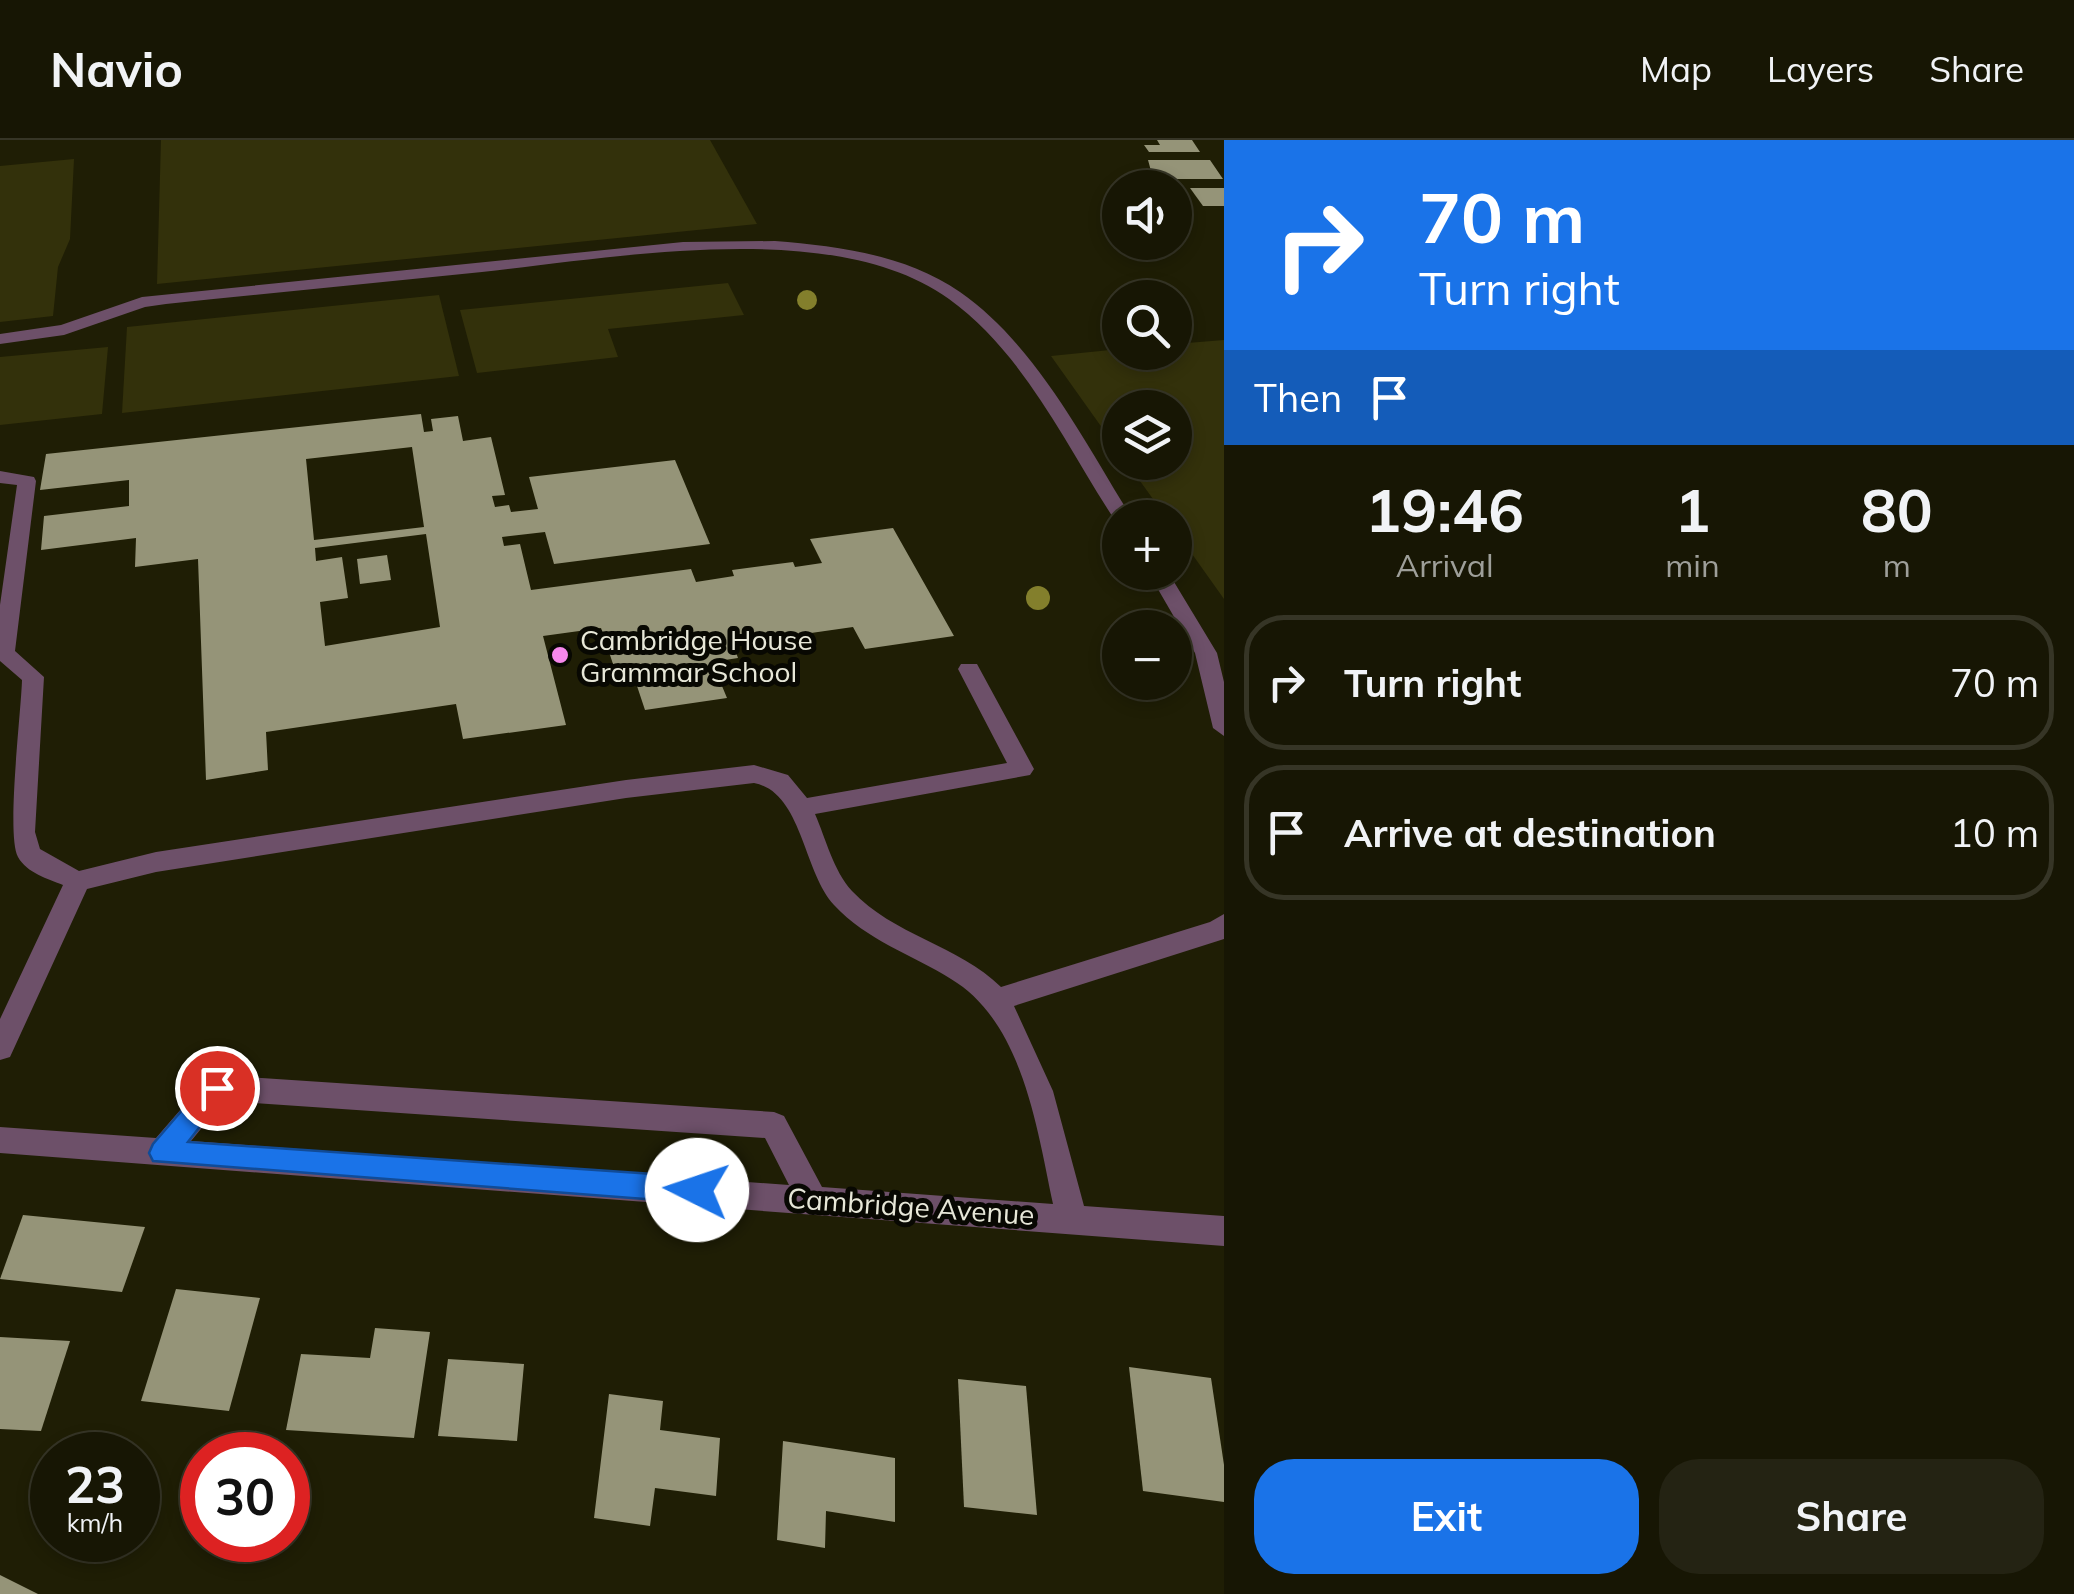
<!DOCTYPE html>
<meta charset="utf-8">
<style>
:root{--surface:#171604;--page:#242313;--text:#f1f3f6;--muted:#9e9f9a;--line:#363526;--accent:#1a73e8}
body{margin:0;font-family:Mulish,sans-serif;background:var(--page);color:var(--text);height:100vh;display:flex;flex-direction:column;font-size:38px;white-space:nowrap}
*{box-sizing:border-box;margin:0}
p{font-size:32px;color:var(--muted)}
.icon{flex:none;width:55px;height:55px;fill:none;stroke:currentColor;stroke-width:2;stroke-linecap:round;stroke-linejoin:round}
.map{position:relative;flex:1;overflow:hidden}
.sheet{display:flex;flex-direction:column;background:var(--surface);width:850px}
.sheet>*{flex:none}
.guide{background:#1a73e8;color:#fff;overflow:hidden}
.buttons{position:absolute;left:1102px;top:30px;display:grid;gap:20px}
.buttons a{display:grid;place-items:center;width:90px;height:90px;border-radius:50%;background:var(--surface);box-shadow:0 5px 15px #0003,0 0 0 2px var(--line);font-size:50px}
.speed{position:absolute;left:30px;top:1292px;display:flex;gap:20px;font-size:50px;font-weight:700;text-align:center}
.speed>*{display:grid;place-content:center;width:130px;height:130px;border-radius:50%;background:var(--surface);box-shadow:0 5px 15px #0003,0 0 0 2px var(--line);line-height:1}
.speed small{font-size:25px;font-weight:400}
.speed .limit{border:15px solid #d22;background:#fff;color:#111}
.pin{position:absolute;display:grid;place-items:center;width:85px;height:85px;color:#fff;margin:-42px;border:5px solid #fff;border-radius:50%;box-shadow:0 2px 10px #0007}
.me{position:absolute;width:110px;margin:-55px;rotate:274deg;stroke-linejoin:round;filter:drop-shadow(0 0 8px #0008)}
.turn{display:flex;align-items:center;gap:35px;height:210px;padding:0 30px;font-size:45px}
.turn .icon{width:130px;height:130px;stroke-width:2.5}
.turn b{display:block;font-size:70px;line-height:85px}
.then{display:flex;align-items:center;height:95px;padding:0 30px;background:#0003;gap:20px;font-size:38px}
.eta{display:flex;justify-content:space-evenly;align-items:center;height:170px;text-align:center}
.eta b{font-size:60px;font-weight:700;line-height:70px}
.cta{display:flex;gap:20px;margin-top:auto;padding:20px 30px}
.cta a{flex:1;height:115px;border-radius:40px;background:var(--accent);color:#fff;font-size:40px;font-weight:700;line-height:115px;text-align:center}
.cta a+a{background:var(--page);color:var(--text)}
ul{padding:0;list-style:none}
li{display:flex;align-items:center;gap:30px;height:135px;margin:0 20px 15px;padding:0 10px;border:5px solid var(--line);border-radius:40px}
li div{flex:1}
li b{display:block;font-size:38px}
li em{font-style:normal}
header{display:flex;align-items:center;gap:60px;box-sizing:border-box;height:140px;padding:0 50px;background:var(--surface);border-bottom:2px solid var(--line)}
header strong{font-size:48px}
nav{display:flex;gap:55px;margin-inline-start:auto;font-size:35px}
main{display:flex;flex:1;min-height:0}
.map>svg:first-child{display:block}
</style>
<header>
<strong>Navio</strong>
<nav><a>Map</a><a>Layers</a><a>Share</a></nav>
</header>
<main>
<div class="map">
<svg width="1224" height="1454" viewBox="0 0 1224 1454">
<rect width="100%" height="100%" fill="#1f1e05"/>
<!-- green -->
<g fill="#33310b">
<polygon points="161,0 710,0 757,84 157,144"/>
<polygon points="74,19 70,99 58,127 53,176 0,182 0,26"/>
<polygon points="728,143 744,175 608,189 618,217 477,233 460,170"/>
<polygon points="439,155 459,236 122,273 127,187"/>
<polygon points="1224,200 1224,459 1175,390 1175,378 1166,377 1127,323 1175,322 1175,268 1120,268 1120,313 1051,216 1120,209 1120,212 1175,212 1175,204"/>
<polygon points="108,207 102,274 0,285 0,217"/>
</g>
<!-- building -->
<g fill="#959478" fill-rule="evenodd">
<polygon points="1157,0 1192,0 1200,12 1149,12 1144,5 1160,5"/>
<polygon points="1148,20 1210,20 1223,39 1141,39 1136,31 1151,31"/>
<polygon points="1190,48 1224,48 1224,66 1203,66"/>
<path d="M421 274 424 292 433 291 431 279 458 276 463 301 491 297 505 355 492 356 495 367 509 365 511 372 538 369 529 337 675 320 710 404 554 424 545 392 502 397 504 406 520 404 531 450 691 429 696 442 734 436 732 430 793 422 795 427 822 423 810 399 893 388 954 496 865 509 853 487 733 504 738 518 712 522 727 558 645 570 630 525 614 527 601 488 543 496 566 585 463 599 456 564 266 592 268 630 206 640 198 419 135 427 136 398 41 410 44 376 129 366V340L40 350 46 314ZM412 307 424 387 314 400 306 319ZM426 394 440 487 325 506 320 462 348 458 342 417 316 421 315 408Z"/>
<polygon points="387,415 391,440 360,444 357,419"/>
<polygon points="23,1075 145,1087 122,1152 0,1139"/>
<polygon points="176,1149 260,1158 229,1271 141,1261"/>
<polygon points="375,1188 430,1192 414,1298 286,1290 301,1214 370,1218"/>
<polygon points="0,1197 70,1201 41,1291 0,1289"/>
<polygon points="448,1219 524,1224 517,1301 438,1296"/>
<polygon points="1129,1227 1211,1238 1224,1325 1224,1362 1143,1351"/>
<polygon points="958,1239 1026,1246 1037,1375 964,1367"/>
<polygon points="609,1254 663,1261 660,1290 720,1298 716,1356 655,1348 650,1386 594,1378"/>
<polygon points="783,1301 895,1318 895,1382 826,1371 825,1408 777,1400"/>
<polygon points="0,1435 38,1454 0,1454"/>
</g>
<g fill="none" stroke-linecap="round" stroke-linejoin="round">
<!-- minor -->
<g fill="#6d5069" fill-rule="evenodd">
<path d="M775 101C838 106 907 115 960 152 1036 205 1084 301 1132 378H1120V383L1116 382C1066 306 1025 214 949 159 834 76 615 118 482 132 377 143 271 153 166 164L145 167 64 195 0 204V194L61 185 142 157 683 102Z"/>
<path d="M0 331 34 337 36 341 15 511 44 537 35 692 40 709 79 731 156 712 626 640 754 625 788 635 807 658 1007 623 958 529 961 524H977L1034 629 1030 635 815 674C826 699 833 730 852 751 893 795 958 805 1001 847L1210 782 1224 774V799L1014 866 1053 951 1084 1066 1224 1076V1106L0 1013V987L156 998 207 939 217 935 774 972 784 976 822 1047 1053 1064C1037 989 1023 882 951 839 913 815 866 800 834 765 803 731 802 652 754 643L626 658 156 732 87 749 10 917 0 920V879L63 745C48 739 27 733 18 717 6 695 21 574 22 540L0 521V465L17 345 0 343ZM224 961 765 998 789 1045 191 1001Z"/>
<polygon points="1148,432 1168,432 1217,513 1224,542 1224,596 1213,588 1195,513"/>
</g>
</g>
<!-- trees -->
<g fill="#837f2c">
<circle cx="807" cy="160" r="10"/>
<circle cx="1038" cy="458" r="12"/>
</g>
<!-- route -->
<polygon fill="#1a73e8" stroke="#114b97" stroke-width="2.5" points="217,937 226,940 230,948 188,1002 697,1037 707,1041 711,1050 707,1059 697,1063 153,1021 149,1013 153,1004 208,940"/>
<!-- markers -->
<circle fill="#f788ec" stroke="#080802" stroke-width="4" cx="560" cy="515" r="10"/>
<g text-anchor="middle" dominant-baseline="central" stroke-width="10" stroke-linejoin="round" paint-order="stroke">
<!-- poi labels -->
<g font-size="28" fill="#e7e7d8" stroke="#080802" text-anchor="start">
<text x="580" y="499">Cambridge House<tspan x="580" dy="32">Grammar School</tspan></text>
</g>
<!-- street labels -->
<g font-size="28" fill="#e7e7d8" stroke="#080802">
<text transform="translate(911 1066) rotate(4)">Cambridge Avenue</text>
</g>
</g>
</svg>
<div class="buttons">
<a><svg class="icon" aria-label="sound" viewBox="0 0 24 24"><path d="M4 9h4l5-4v14l-5-4H4zM17 9q2 3 0 6"/></svg></a>
<a><svg class="icon" aria-label="search" viewBox="0 0 24 24"><circle cx="10" cy="10" r="6"/><path d="M15 15l6 6"/></svg></a>
<a><svg class="icon" aria-label="layers" viewBox="0 0 24 24"><path d="M12 4l9 5-9 5-9-5zM3 14l9 5 9-5"/></svg></a>
<a>+</a>
<a>−</a>
</div>
<div class="speed"><div>23<small>km/h</small></div><div class="limit">30</div></div>
<div class="pin" style="left:217px;top:948px;background:#d93025"><svg class="icon" aria-label="arrive" viewBox="0 0 24 24"><path d="M6 21V4h12l-3 4 3 4H6"/></svg></div>
<svg class="me" style="left:697px;top:1050px" viewBox="-20 -20 40 40"><circle r="19" fill="#fff"/><path d="M0-13L10 11 0 6-10 11z" fill="#1a73e8"/></svg>
</div>
<section class="sheet">
<div class="guide">
<div class="turn"><svg class="icon" aria-label="right" viewBox="0 0 24 24"><path d="M7 20v-9h11M14 6l5 5-5 5"/></svg><div><b>70 m</b>Turn right</div></div>
<div class="then">Then<svg class="icon" aria-label="arrive" viewBox="0 0 24 24"><path d="M6 21V4h12l-3 4 3 4H6"/></svg></div>
</div>
<div class="eta">
<div><b>19:46</b><p>Arrival</p></div>
<div><b>1</b><p>min</p></div>
<div><b>80</b><p>m</p></div>
</div>
<ul>
<li><svg class="icon" aria-label="right" viewBox="0 0 24 24"><path d="M7 20v-9h11M14 6l5 5-5 5"/></svg><div><b>Turn right</b></div><em>70 m</em></li>
<li><svg class="icon" aria-label="arrive" viewBox="0 0 24 24"><path d="M6 21V4h12l-3 4 3 4H6"/></svg><div><b>Arrive at destination</b></div><em>10 m</em></li>
</ul>
<div class="cta"><a>Exit</a><a>Share</a></div>
</section>
</main>
